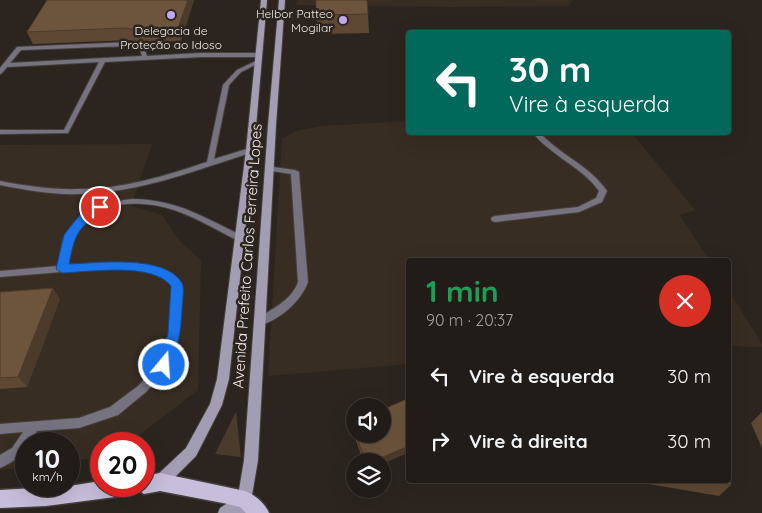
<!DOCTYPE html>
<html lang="pt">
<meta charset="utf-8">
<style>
:root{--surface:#211c17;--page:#2d2924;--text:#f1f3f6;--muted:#a2a1a1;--line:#3e3a36}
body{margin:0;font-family:Quicksand,sans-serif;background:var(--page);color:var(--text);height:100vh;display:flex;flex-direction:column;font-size:19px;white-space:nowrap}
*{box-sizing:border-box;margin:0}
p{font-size:16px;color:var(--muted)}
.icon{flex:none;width:28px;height:28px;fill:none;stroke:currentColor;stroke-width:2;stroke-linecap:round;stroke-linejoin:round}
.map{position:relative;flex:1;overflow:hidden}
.sheet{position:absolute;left:406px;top:258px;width:325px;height:225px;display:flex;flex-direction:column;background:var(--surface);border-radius:5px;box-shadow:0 5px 20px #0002,0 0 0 1px var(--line)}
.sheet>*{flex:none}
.banner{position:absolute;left:406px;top:30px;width:325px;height:105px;border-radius:5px;box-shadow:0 5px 20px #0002,0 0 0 1px var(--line);background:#00695c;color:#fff;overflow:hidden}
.controls{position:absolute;left:346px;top:398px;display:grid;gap:10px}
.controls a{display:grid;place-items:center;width:45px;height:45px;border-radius:50%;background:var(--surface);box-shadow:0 5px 20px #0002,0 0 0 1px var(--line);font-size:25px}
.speed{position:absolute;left:15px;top:432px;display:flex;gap:10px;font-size:25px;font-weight:700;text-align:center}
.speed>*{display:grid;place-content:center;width:65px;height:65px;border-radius:50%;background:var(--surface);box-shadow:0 5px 20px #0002,0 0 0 1px var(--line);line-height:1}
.speed small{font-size:12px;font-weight:400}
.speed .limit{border:8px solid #d22;background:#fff;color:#111}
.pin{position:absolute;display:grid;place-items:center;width:42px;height:42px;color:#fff;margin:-21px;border:2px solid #fff;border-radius:50%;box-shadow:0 1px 5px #0007}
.me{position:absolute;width:55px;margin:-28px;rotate:18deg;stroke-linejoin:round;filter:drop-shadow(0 0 4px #0008)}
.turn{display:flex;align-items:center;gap:18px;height:105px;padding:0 20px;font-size:22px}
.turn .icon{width:65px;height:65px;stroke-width:2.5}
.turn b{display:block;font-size:35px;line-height:42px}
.round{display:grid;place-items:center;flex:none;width:52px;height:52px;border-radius:26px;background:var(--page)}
.head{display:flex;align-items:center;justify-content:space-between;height:85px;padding:0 20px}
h1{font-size:30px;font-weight:700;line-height:38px;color:#1e9e55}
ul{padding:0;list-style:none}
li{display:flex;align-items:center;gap:15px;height:65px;padding:0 20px}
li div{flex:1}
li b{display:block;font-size:19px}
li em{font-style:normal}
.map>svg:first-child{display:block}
</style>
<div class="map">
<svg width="762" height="513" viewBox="0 0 762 513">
<rect width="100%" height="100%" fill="#2c251f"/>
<!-- built -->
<g fill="#382d22">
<polygon points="297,0 573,0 568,6 449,7 296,5"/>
<polygon points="409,121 409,132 632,133 695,210 680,215 709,260 409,260 409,364 268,376 282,139 296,131 321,126"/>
<polygon points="152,144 131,206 162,215 178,239 201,261 198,390 127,444 101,444 101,457 69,461 69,444 26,444 26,467 0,470 0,145"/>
<polygon points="729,291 762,344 762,347 729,346"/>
</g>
<!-- green -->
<polygon fill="#4a3b2c" points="236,412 241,457 215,454"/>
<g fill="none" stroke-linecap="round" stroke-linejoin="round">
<defs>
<g id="service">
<path d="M130 42 143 45 147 56 201 53H259L262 55 259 57H201L105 62 68 133 0 134V130H64L99 62 7 67 2 73 0 74V68L17 47ZM130 46 139 47 142 56 10 63 21 50Z"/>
<path d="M256 61 261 62 241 72 229 85 214 159 250 148H253V152C196 170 139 193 79 194 53 195 26 190 0 185V181C26 186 53 190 80 189 123 189 165 176 207 162L223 85 237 70Z"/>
<path d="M532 132H539C560 155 589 165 607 191L602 202 579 212 495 222 492 221 491 219 492 217 495 216 578 207 596 198 599 191C581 166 551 156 532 132Z"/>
<path d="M266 166 295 170 299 172 308 282C300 303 280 319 259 326L256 325 254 322 256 319C272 309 291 301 298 282L291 174 266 170Z"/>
<path d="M132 199C179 200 202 217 243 236L244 238 243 240H237C216 230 196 217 174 210 145 200 97 199 78 228 71 240 69 252 67 265L102 263H134L161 268 173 274 182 285 179 334 168 368 146 392 118 415 79 428 37 431 28 444H26C24 456 11 463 0 468V455L12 448 23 432 0 434V424L79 418 110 407 138 386 160 363 169 334 172 286 167 278 158 274 134 269 86 270 0 277V271L58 266C60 257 60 247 64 239 76 210 103 202 132 199Z"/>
</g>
<g id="secondary">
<polygon points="261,0 267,0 254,150 229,379 222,405 196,456 165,487 160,489 155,487 153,482 155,477 186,448 210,404 217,379 246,150"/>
<polygon points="279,0 285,0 276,125 258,460 249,513 218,513 220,508 238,496 244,460 268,125"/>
</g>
<path id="primary" d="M160 473 245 491C255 495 265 503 269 513H246L240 507 223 503 160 491 144 494 137 489 136 492 130 495 46 506 0 508V490L69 486 101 481V486H144V476Z"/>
</defs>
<!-- service casing -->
<use href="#service" stroke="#47413b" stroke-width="2"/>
<!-- secondary casing -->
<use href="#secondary" stroke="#47413b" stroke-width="2"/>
<!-- primary casing -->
<use href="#primary" stroke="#47413b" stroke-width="3"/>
<!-- service -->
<use href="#service" fill="#767280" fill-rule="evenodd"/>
<!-- secondary -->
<use href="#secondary" fill="#a39db3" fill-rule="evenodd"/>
<!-- primary -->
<use href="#primary" fill="#c7bedb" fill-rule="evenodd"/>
</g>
<!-- wall -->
<g fill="#5e4834">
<polygon points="47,0 194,0 181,41 139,42 130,40 33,44 27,32"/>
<polygon points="368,14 369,33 318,34 316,15"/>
<polygon points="0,292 60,299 27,387 0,389"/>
<polygon points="409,398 409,452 382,464 382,461 363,461 355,438 354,431"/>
<polygon points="762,412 762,448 751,423"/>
<polygon points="625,480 729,480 731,485 719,496"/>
</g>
<!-- shaded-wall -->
<g fill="#4c3b2a">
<polygon points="188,0 194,0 181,41 178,28"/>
<polygon points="53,288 60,299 27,387 18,377"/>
<polygon points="409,446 409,452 382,464 382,461 373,461"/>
</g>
<!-- building -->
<g fill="#6d543c" stroke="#4c3b2a">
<polygon points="47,0 188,0 178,28 135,30 126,28 27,32"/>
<polygon points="316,0 367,0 368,14 316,15"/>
<polygon points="53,288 18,377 0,378 0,292"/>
<polygon points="409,398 409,446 373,461 366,461 355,434 382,434 382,410"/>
<polygon points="374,401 376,406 364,406"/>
<polygon points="729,471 731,485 703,480 729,480"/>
</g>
<!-- route -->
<path fill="#1a73e8" stroke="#114b97" d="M100 204 104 205 105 207 104 210C77 228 75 234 69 264 97 263 165 254 182 283 185 289 182 302 182 310 181 330 178 350 169 369L164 371 159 369 157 365 168 334 171 286C152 262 91 272 62 273L56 269 64 235 79 216Z"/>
<!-- markers -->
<g fill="#c1a8f3" stroke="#2c251f" stroke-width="2">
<circle cx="171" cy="15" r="5"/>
<circle cx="343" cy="20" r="5"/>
</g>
<g text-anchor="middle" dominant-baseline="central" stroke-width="5" stroke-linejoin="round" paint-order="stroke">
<!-- far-poi labels -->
<g font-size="12" fill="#efebe6" stroke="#2c251f" text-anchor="end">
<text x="333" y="13">Helbor Patteo<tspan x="333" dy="14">Mogilar</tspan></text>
<text x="171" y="30" text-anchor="middle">Delegacia de<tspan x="171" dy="14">Proteção ao Idoso</tspan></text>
</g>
<!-- street labels -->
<g font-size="15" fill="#efebe6" stroke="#2c251f">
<text transform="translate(247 256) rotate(-86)">Avenida Prefeito Carlos Ferreira Lopes</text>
</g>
</g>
</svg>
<div class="controls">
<a><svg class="icon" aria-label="sound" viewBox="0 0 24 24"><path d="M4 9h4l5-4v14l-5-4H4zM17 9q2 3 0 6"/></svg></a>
<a><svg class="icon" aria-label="layers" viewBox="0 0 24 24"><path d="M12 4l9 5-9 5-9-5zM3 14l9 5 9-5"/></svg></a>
</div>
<div class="speed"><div>10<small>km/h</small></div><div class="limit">20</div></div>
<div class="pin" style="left:100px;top:207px;background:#d93025"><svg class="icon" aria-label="arrive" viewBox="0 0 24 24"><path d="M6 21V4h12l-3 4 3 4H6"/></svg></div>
<svg class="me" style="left:164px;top:365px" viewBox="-20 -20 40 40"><circle r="17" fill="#1a73e8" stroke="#fff" stroke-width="3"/><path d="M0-11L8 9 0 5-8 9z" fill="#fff"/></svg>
<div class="banner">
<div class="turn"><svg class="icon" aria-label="left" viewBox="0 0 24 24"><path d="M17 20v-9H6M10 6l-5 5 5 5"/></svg><div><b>30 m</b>Vire à esquerda</div></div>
</div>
<section class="sheet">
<div class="head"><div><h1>1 min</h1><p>90 m · 20:37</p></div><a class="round" style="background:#d93025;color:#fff"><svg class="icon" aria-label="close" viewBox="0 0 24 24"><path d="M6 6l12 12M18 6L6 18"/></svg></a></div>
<ul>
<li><svg class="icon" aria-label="left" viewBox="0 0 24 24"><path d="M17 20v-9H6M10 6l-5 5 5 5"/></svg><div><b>Vire à esquerda</b></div><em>30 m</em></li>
<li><svg class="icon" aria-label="right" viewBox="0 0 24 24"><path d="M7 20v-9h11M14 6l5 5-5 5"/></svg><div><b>Vire à direita</b></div><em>30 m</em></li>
</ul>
</section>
</div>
